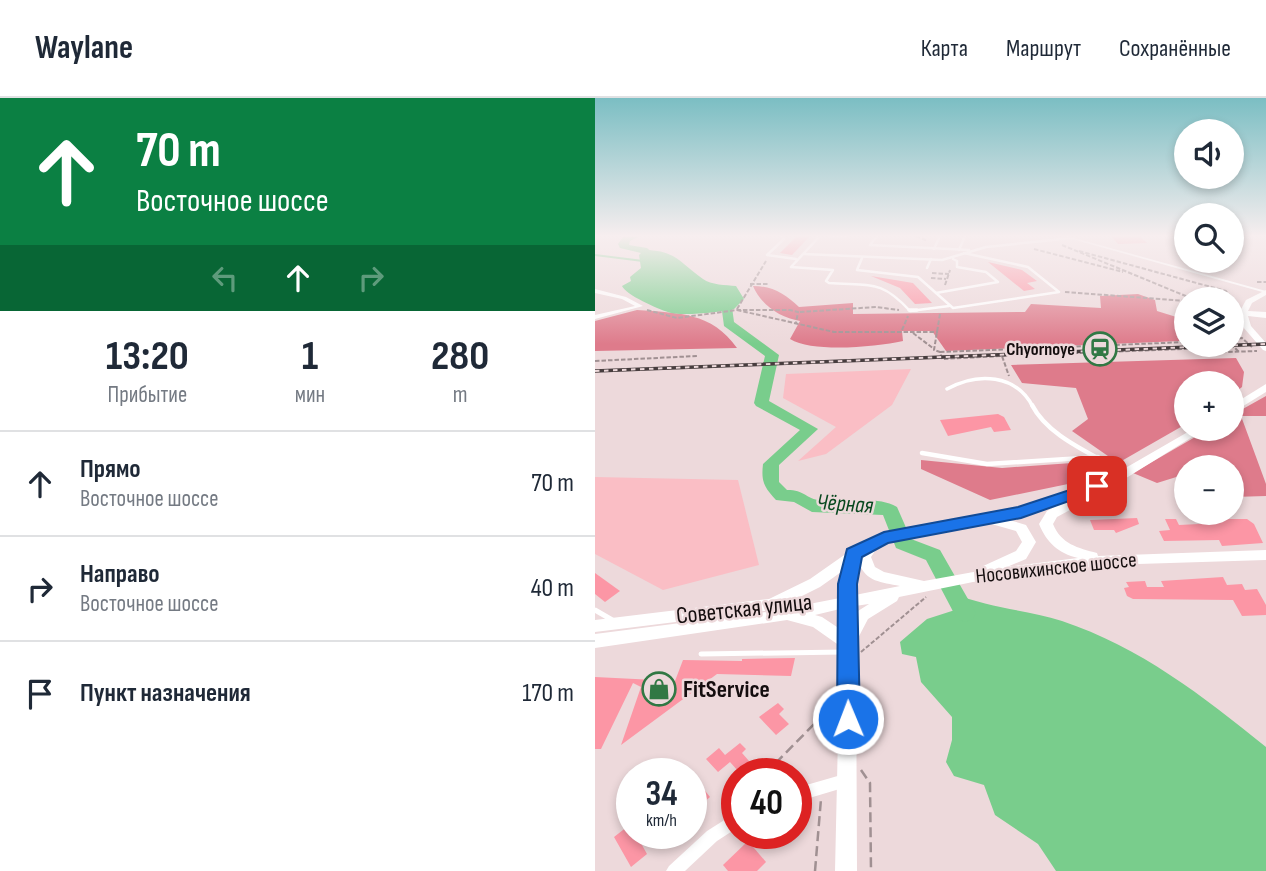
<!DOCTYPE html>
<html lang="ru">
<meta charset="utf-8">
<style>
:root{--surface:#fff;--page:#f2f2f3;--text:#1f2937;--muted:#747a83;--line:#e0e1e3}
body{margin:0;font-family:"Sofia Sans Condensed",sans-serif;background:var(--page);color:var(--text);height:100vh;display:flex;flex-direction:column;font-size:26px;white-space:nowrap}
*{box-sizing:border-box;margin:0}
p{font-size:23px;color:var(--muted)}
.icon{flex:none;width:38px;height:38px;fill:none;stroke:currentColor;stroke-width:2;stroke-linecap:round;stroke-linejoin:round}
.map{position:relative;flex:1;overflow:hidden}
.panel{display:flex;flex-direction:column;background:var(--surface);width:595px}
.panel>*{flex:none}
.banner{background:#0b8043;color:#fff;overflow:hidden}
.buttons{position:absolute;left:579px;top:21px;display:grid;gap:14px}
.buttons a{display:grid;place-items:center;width:70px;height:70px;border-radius:50%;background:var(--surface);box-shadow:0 4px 10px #0003;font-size:35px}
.speed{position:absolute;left:21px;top:660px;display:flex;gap:14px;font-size:35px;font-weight:700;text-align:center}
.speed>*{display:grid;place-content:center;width:91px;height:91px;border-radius:50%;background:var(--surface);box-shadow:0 4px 10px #0003;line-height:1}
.speed small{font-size:18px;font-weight:400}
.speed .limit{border:10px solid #d22;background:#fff;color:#111}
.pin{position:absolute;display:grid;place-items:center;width:60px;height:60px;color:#fff;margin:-30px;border-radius:14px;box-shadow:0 4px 10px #0006}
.me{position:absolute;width:77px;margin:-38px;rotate:359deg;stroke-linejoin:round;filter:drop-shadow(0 0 5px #0008)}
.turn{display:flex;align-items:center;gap:24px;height:147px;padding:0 21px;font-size:32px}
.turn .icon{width:91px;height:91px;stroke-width:2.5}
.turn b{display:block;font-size:49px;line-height:60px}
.lanes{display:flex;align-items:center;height:66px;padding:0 21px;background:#0003;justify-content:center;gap:35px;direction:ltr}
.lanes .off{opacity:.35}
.eta{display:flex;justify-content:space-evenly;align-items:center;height:119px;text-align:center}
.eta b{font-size:42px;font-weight:700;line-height:49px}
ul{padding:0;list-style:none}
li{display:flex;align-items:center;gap:21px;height:105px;padding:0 21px;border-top:2px solid var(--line)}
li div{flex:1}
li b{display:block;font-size:26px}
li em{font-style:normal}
header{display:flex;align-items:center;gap:42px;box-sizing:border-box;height:98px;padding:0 35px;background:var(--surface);border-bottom:2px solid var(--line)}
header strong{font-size:33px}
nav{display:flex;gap:38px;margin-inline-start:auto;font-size:24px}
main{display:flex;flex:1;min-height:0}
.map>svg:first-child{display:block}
</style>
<header>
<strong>Waylane</strong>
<nav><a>Карта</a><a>Маршрут</a><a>Сохранённые</a></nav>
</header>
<main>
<section class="panel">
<div class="banner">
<div class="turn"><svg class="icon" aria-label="ahead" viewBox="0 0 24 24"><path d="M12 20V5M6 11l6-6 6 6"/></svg><div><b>70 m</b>Восточное шоссе</div></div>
<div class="lanes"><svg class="icon off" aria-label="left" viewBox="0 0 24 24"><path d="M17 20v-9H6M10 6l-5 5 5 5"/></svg><svg class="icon" aria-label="ahead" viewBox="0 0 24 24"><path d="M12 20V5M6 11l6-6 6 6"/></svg><svg class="icon off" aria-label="right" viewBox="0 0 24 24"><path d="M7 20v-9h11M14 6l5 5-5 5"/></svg></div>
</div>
<div class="eta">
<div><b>13:20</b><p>Прибытие</p></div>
<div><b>1</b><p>мин</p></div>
<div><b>280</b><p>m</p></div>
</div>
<ul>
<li><svg class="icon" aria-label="ahead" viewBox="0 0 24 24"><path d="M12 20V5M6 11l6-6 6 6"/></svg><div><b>Прямо</b><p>Восточное шоссе</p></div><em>70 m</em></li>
<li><svg class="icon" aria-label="right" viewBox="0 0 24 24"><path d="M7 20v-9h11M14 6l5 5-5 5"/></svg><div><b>Направо</b><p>Восточное шоссе</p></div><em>40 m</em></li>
<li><svg class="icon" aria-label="arrive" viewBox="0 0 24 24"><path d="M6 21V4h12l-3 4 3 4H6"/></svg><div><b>Пункт назначения</b></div><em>170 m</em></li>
</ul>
</section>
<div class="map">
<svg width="671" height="773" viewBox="0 0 671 773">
<rect width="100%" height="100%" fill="#edd9db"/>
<!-- green -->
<g fill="#fabec5">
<polygon points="316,271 297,307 231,356 203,363 241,329 188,300 191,276"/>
<polygon points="0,379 143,382 164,467 68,492 0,456"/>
</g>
<!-- forest -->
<g fill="#de7b8b">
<path d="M158 188C178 188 190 196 204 209L258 205V216L430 214 436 206 506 210 505 198 543 196 560 202 562 213 591 222V237L582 239 585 243 351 253 337 233H307L308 243C280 249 218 255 195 241L205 223C185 220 166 207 158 188Z"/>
<path d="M42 212C83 215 117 214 142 250L0 253V223Z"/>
<polygon points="641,260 649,274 647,289 637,297 637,285 592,285 591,326 523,365 477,333 493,321 481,290 427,285 416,267"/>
<polygon points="671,298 671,318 646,318 671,386 671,398 638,399 637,369 592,369 591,376 562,385 538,375 614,331 637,331 637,317"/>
<polygon points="326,362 407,370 491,364 496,368 473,386 395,402 326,371"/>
</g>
<!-- water -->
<g fill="#79cd8c">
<path d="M49 152C81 152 85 165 108 181 116 187 131 187 141 188L149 201 139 211C126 214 85 219 73 214 63 211 31 197 27 188L36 183 35 179 46 170 44 157Z"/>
<path d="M358 495C393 510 432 512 467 523 545 549 608 598 671 649V773H461L443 746 400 717 389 687 359 678 351 664 357 642V619L326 584 321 559 307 556 305 544 332 521 360 512 354 505Z"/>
</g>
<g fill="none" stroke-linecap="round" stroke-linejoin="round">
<!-- stream -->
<polyline stroke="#79cd8c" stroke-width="2" points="0,157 48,163"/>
<!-- river -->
<g fill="#79cd8c" fill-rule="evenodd">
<polygon points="45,138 35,143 34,147 52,150 69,165 69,169 61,169 46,155 25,150 23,146 28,139"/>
<path d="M110 198H118L137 209 139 224 184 257 174 303 223 331 184 367V384L192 392C210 392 210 400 223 402 250 407 278 396 302 409L316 441 345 452 381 515 378 521 370 524 362 521 331 462 301 450 288 417 217 414 199 404 181 402C169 389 166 384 168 366L205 332 161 308 159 305 170 258 129 228 127 213 110 202Z"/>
</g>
</g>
<!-- building -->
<g fill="#fc96a5">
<polygon points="202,138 215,138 197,157 185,155"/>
<polygon points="516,138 544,138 552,145 523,146"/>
<polygon points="393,164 427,172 442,183 432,185 440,191 429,193"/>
<polygon points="276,178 318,185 337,205 320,206 305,190"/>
<polygon points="403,316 409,319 416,332 399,334 396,329 353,338 345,322"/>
<polygon points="542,420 544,426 521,435 519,432 499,432 495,422"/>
<polygon points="570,421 581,421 584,427 624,425 622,421 652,421 659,426 668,445 627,448 624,442 569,443 564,433 575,432"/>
<polygon points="0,475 25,493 10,504 0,496"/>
<polygon points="628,479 632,487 647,486 650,492 662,491 671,507 671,517 647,518 638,502 538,501 532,498 529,490 534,489 531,484 550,483 552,489 569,489 566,483"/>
<polygon points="200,560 196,578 122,576 26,647 46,589 38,585 6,651 0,651 0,579 80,583 88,562 147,563 147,561"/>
<polygon points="183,605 189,611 184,616 194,626 181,637 164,619"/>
<polygon points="145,645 151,651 147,655 154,663 143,673 135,664 123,674 111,661 124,650 130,657"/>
<polygon points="96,675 115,699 99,713 96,709"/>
<polygon points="37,725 37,735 49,735 43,740 52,756 36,769 19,739"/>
<polygon points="153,743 171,764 162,773 133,773 128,767"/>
</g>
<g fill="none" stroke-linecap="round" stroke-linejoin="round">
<!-- path-far1 -->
<g stroke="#a09092" stroke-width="2" stroke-dasharray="4.5 2" stroke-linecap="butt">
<polyline points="321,138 333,143"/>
<polyline points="467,147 598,201"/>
<polyline points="439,151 528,174"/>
<polyline points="484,153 631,193 637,201"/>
<polyline points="337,175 354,176"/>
<polyline points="336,180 351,181"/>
<polyline points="662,184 671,184"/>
<polyline points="155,186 174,186"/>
<polyline points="350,187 355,172"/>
<polyline points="470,194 592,203"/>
<polyline points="142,211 171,163"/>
<polyline points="52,212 82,220 142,212 195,212 203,214 201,225"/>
<polyline points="142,212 239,234 343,234"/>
<polyline points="205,214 281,209 304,212"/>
<polyline points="345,216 339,252 345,254 347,261 407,258 414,278"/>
<polyline points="307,232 313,218"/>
<polyline points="318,235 339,251"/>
<polyline points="637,241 647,240 657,249"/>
<polyline points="602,252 605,255 662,253"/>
<polyline points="603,252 625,250"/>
<polyline points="345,254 592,244"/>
<polyline points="407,258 639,249 644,254"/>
<polyline points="0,263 102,258"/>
<polyline points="492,404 506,397"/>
<polyline points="266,554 331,499"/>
</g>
<!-- path -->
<g stroke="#a09092" stroke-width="2.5" stroke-dasharray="10 5" stroke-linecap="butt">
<polyline points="266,672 275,685 276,773"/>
<polyline points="170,676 227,618"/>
<polyline points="220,773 226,701"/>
</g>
<!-- lane-far3 -->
<g stroke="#fff" stroke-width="2.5">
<polyline points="187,138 189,141 172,157 201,161"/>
<path d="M221 138 223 140 196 169 238 172 231 183 234 185C275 188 286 181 315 213L354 208"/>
<polyline points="236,138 251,138"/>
<polyline points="282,138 275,147 374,152"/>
<polyline points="339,151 345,138"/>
<polyline points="364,152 370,138"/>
<polyline points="209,156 347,162 391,149 477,140"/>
<polyline points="267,160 262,172 323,179 358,210 464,194 433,169 369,155"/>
<polyline points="332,170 336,161"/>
<polyline points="341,195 403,184 391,174 362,169 362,163 358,161"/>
</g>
<!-- lane-far2 -->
<g stroke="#fff" stroke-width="3.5">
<polyline points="314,212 322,212"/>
<path d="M352 291C383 274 421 276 438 309"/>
</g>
<!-- lane-far1 -->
<g stroke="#fff" stroke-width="4.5">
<path d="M437 307C454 340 499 356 529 375"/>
<polyline points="327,355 392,366 503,359"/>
</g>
<!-- lane -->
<g stroke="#fff" stroke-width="5">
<polyline points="0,512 19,523"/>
<polyline points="106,556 249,554"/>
</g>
<!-- street -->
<g fill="#fff" fill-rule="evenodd">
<polygon points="466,138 472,138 671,193 671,195"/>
<polygon points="0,191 31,199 48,208 0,221 0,217 40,208 27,201 0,195"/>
<polygon points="253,675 258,677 260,682 258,687 201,704 201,690"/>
<polygon points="142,714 142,730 122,743 90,773 71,773 74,768 112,733"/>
</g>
<!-- secondary -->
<g fill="#fff" fill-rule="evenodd">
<polygon points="671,192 671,197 657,205 653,213 671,214 671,220 653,218 656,228 671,245 671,253 668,252 648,229 644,215 651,202"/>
<polygon points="671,286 671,294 637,315 637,307"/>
<path d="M598 331H610L528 382 484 399 488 403 486 406 462 419 458 426C466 446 483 450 502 455L503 458 671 452V462L511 467 378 484 304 499 302 503 273 521 261 544 262 773H240L245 548 218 529 192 522 0 550V536L178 513 245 500 249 472 225 489 193 505 191 509 186 511 0 534V522L174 501 215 481 272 441 425 410 456 401 520 376ZM463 407 452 413 444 426C452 445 463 455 483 460L412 469 431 461 441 444 431 427 411 421ZM393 425 421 433 427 444 421 453 386 469 384 473 329 483 289 474 280 469 276 459 284 447ZM264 465C271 484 286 484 305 488L260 497ZM274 506 263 513 260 516V508ZM245 511V531L227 519 220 517Z"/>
</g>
<defs>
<polyline id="rail" points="0,273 671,246"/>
</defs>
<!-- rail casing -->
<use href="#rail" stroke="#473d3e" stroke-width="3.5"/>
<!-- rail -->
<use href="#rail" stroke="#edd9db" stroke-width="2" stroke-dasharray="4.5" stroke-linecap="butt"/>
</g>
<!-- sky -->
<linearGradient id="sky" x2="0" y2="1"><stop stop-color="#7bbec3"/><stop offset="0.56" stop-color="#f7eeef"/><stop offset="1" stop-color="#f7eeef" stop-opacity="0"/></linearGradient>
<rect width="671" height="246" fill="url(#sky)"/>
<!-- route -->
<polygon fill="#1a73e8" stroke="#114b97" stroke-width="2" points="502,383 508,384 508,391 426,420 293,445 267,459 262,486 265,621 261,628 253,631 245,628 242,621 243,486 252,451 289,434 423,409"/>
<!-- icons -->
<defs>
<symbol id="station-ring" viewBox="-11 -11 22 22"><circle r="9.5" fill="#edd9db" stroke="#317844" stroke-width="1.5"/><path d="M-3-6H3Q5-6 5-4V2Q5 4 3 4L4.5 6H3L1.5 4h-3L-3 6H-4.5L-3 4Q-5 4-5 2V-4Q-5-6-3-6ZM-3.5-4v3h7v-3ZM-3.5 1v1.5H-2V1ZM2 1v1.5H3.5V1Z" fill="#317844"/></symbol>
<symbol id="shop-ring" viewBox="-11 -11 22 22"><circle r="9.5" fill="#edd9db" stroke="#317844" stroke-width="1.5"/><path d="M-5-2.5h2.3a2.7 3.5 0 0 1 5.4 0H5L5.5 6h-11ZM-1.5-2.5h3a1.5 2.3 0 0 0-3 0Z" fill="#317844"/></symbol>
</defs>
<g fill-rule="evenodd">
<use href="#station-ring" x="486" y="232" width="38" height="38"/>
<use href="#shop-ring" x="45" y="572" width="38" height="38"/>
</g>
<g text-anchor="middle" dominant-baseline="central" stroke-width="5" stroke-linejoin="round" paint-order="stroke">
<!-- far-poi labels -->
<g font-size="18" font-weight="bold" fill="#140d0e" stroke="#edd9db" text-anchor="end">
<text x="480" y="251">Chyornoye</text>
</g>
<!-- street labels -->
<g font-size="21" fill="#140d0e" stroke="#edd9db">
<text transform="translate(461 470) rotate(-6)">Носовихинское шоссе</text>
</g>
<!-- water labels -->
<g font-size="23" font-style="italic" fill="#08481f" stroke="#edd9db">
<text transform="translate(250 406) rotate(4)">Чёрная</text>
</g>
<!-- near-street labels -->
<g font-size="24" fill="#140d0e" stroke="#edd9db">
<text transform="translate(149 511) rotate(-6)">Советская улица</text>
</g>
<!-- near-poi labels -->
<g font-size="24" font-weight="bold" fill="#140d0e" stroke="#edd9db" text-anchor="start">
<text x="88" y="591">FitService</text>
</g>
</g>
</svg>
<div class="buttons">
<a><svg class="icon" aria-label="sound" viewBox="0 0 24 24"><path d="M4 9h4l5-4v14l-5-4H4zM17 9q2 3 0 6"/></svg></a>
<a><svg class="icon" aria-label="search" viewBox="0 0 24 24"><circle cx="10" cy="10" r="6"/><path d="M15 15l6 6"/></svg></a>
<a><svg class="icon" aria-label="layers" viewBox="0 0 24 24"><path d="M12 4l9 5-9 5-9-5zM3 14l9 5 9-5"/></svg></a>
<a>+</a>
<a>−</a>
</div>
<div class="speed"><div>34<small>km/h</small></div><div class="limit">40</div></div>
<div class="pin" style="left:502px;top:388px;background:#d93025"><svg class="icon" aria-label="arrive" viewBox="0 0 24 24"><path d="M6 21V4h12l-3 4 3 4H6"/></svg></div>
<svg class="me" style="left:253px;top:621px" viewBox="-20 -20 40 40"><circle r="17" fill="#1a73e8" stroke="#fff" stroke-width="3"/><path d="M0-11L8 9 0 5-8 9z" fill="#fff"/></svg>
</div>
</main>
